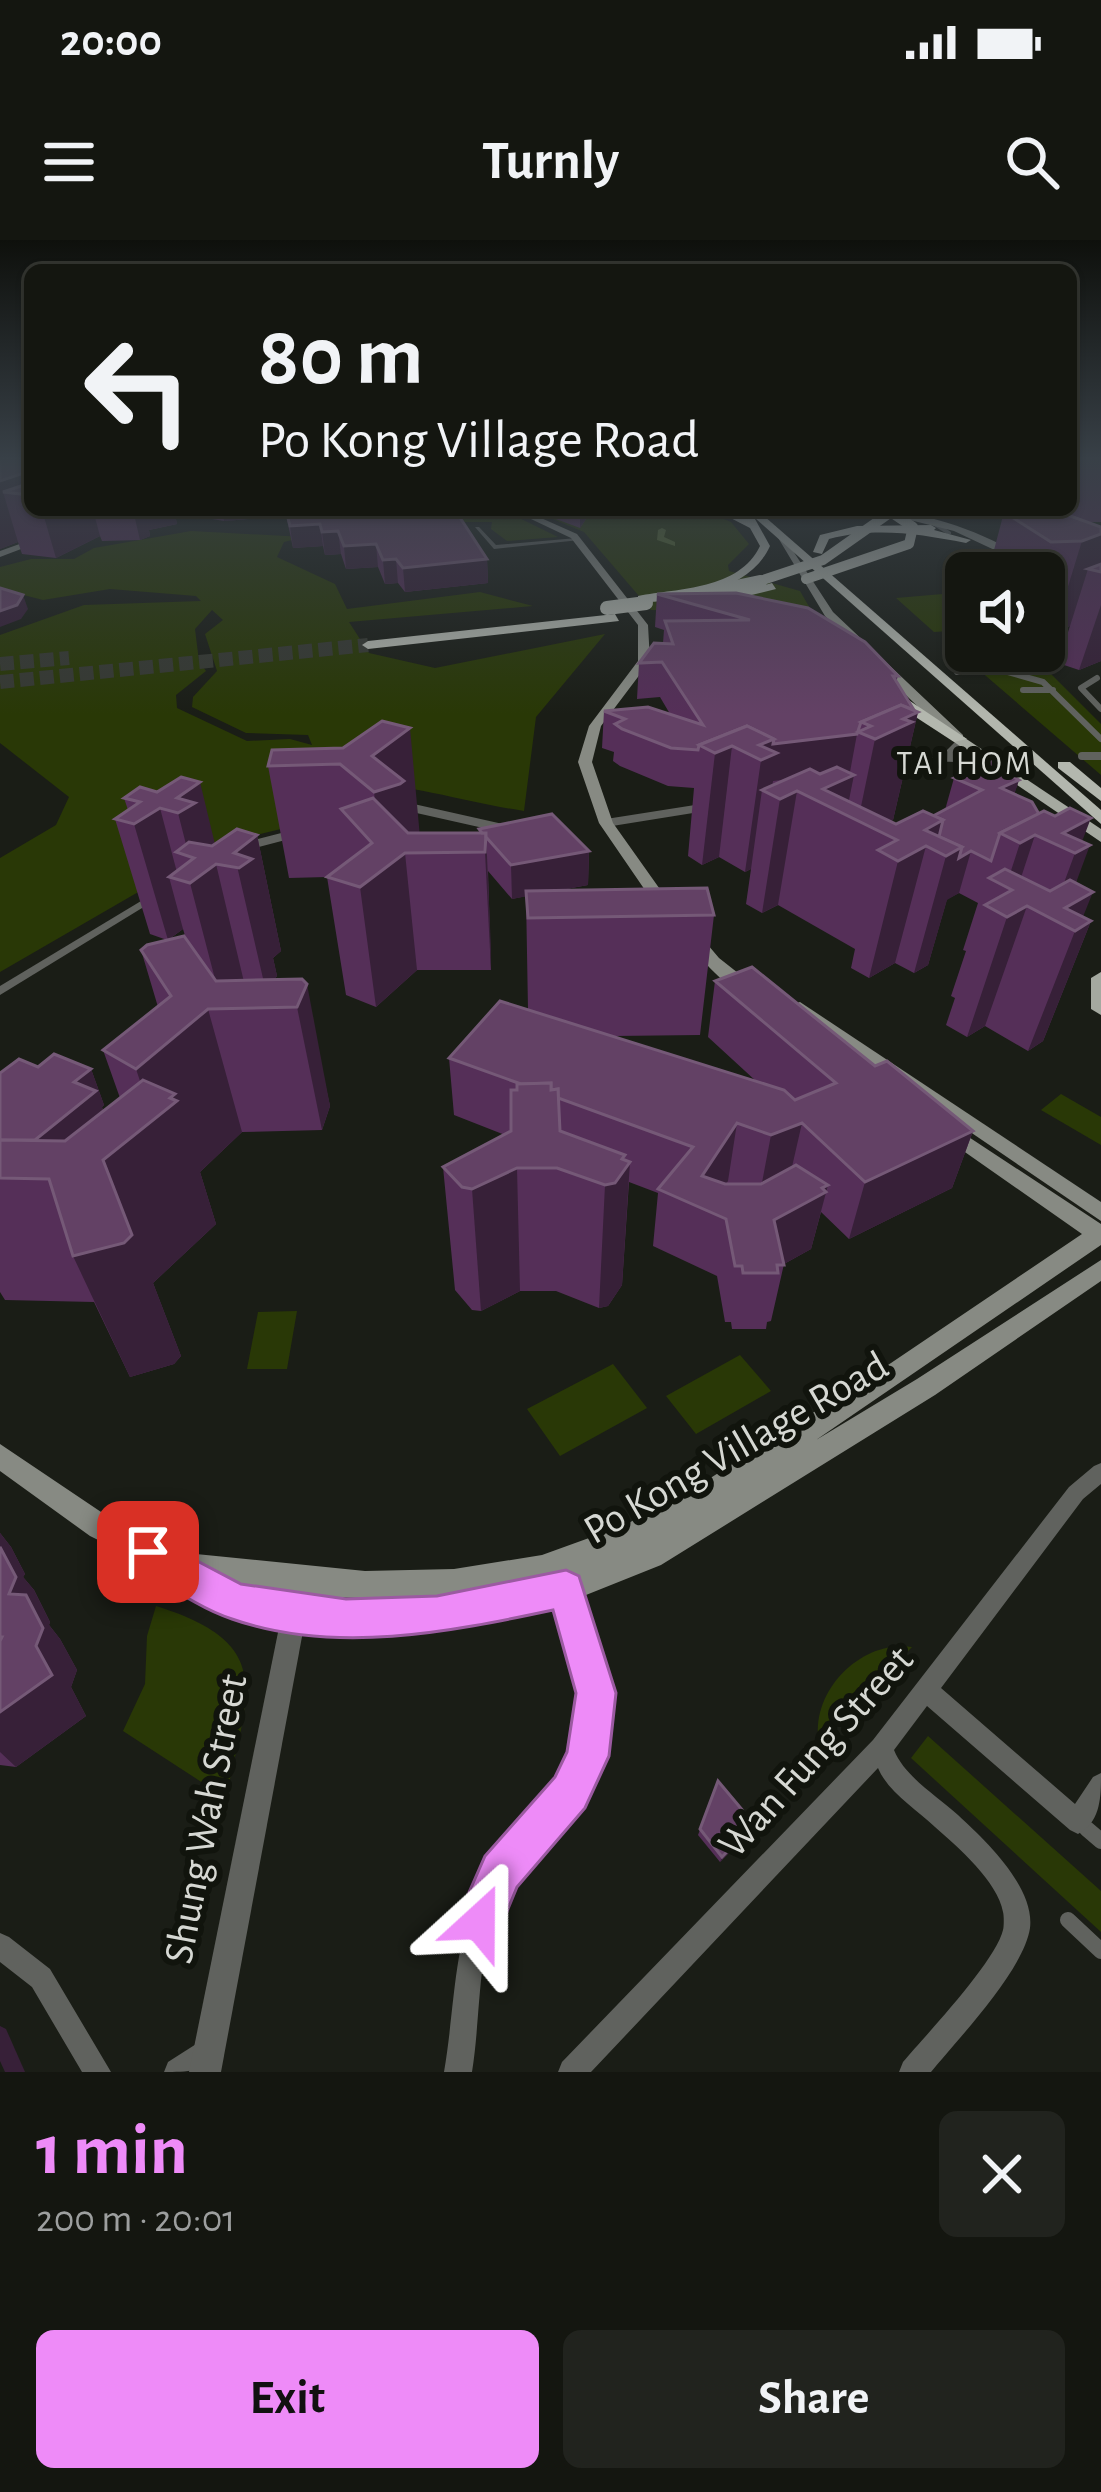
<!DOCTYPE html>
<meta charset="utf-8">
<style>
:root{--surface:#141610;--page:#21231e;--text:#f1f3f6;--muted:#9d9f9f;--line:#333530;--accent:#ee8bf8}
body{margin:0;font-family:"Alegreya Sans",sans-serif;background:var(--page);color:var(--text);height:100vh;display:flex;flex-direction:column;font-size:45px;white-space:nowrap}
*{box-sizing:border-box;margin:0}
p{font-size:39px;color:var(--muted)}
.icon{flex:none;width:66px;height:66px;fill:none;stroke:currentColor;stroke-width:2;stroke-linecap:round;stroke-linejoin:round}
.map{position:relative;height:1832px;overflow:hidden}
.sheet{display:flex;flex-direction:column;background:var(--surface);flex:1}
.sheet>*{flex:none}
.guide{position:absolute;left:24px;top:24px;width:1053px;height:252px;border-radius:18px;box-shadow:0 3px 9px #0004,0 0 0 3px var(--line);background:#141610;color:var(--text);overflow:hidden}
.fabs{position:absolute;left:945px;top:312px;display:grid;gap:24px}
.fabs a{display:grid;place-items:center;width:120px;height:120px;border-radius:18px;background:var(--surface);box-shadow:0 3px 9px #0004,0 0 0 3px var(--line);font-size:60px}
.pin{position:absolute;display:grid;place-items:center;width:102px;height:102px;color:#fff;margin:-51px;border-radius:24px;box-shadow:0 6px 18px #0006}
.me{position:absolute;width:132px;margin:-66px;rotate:24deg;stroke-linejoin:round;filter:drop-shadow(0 0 9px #0008)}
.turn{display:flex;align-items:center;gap:42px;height:252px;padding:0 36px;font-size:54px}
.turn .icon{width:156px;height:156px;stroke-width:2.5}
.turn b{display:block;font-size:84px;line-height:102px}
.round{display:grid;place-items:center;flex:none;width:126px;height:126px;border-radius:18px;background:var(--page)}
.headline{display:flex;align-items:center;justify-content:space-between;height:204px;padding:0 36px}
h1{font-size:72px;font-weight:600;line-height:90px;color:var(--accent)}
.action{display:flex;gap:24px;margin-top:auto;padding:24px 36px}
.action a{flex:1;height:138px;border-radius:18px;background:var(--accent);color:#111;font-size:48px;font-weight:600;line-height:138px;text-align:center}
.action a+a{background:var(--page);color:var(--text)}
.status{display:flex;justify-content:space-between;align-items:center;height:84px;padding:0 60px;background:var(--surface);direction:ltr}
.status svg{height:33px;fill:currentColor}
header{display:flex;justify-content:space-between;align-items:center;height:156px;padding:0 36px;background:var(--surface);font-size:54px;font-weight:600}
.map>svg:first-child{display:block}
</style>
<div class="status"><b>20:00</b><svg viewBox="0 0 49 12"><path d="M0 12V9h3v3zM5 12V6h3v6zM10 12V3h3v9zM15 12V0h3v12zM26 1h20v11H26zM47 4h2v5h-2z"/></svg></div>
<header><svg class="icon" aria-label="menu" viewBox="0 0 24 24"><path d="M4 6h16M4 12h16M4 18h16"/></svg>Turnly<svg class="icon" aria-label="search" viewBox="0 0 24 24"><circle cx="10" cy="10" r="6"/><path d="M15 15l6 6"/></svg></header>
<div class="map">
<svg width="1101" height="1832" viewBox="0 0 1101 1832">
<rect width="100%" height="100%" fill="#1a1d16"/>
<!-- green -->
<g fill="#293806" fill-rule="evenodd">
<polygon points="446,270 503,270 558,297 507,301 491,289 492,282 460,282"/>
<polygon points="531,270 714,275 731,282 749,304 728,325 729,331 800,351 811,370 651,370 584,292"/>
<path d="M191 291 304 297 284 302 277 317 335 344 347 369 480 352 533 366 349 382 369 413 435 428 605 394 536 477 524 571C465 562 414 545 356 542L347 573 223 603 0 732V618L56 585 69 557 0 503V395L84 365 201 361 196 356 110 349 43 360 0 349V327L31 319H74L94 308ZM212 370 223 380 205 394 217 431 193 457 192 467 246 493 308 495 312 505 290 499 247 501 177 468 176 455 206 431 199 421 195 389Z"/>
<polygon points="966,352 966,411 1027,411 1033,416 1048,410 1063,415 1048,422 1036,419 1101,484 1101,535 951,406 963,404 949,391 934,392 896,358"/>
<polygon points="1061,854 1101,877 1101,905 1041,870"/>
<polygon points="297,1071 287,1129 247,1129 258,1072"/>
<polygon points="740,1115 771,1151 696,1194 666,1156"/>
<polygon points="613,1124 647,1168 560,1216 527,1169"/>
<path d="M156 1366C278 1404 247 1453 226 1558L123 1491 145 1444 147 1396Z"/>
<path d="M912 1407 819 1503C809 1452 861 1399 912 1407Z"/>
<polygon points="928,1496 1101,1651 1101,1692 911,1518"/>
</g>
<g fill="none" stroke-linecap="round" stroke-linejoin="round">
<!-- canal -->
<polygon fill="#586d2f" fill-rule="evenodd" points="662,288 666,290 664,297 675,302 675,306 657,300 658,290"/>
<!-- trunk-tunnel -->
<g stroke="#363932" stroke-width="14" stroke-dasharray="14 6" stroke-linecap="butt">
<polyline points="0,424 69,418"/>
<polyline points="0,442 368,405"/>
</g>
<!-- pedestrian-far2 -->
<g stroke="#60625e" stroke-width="6">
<polyline points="954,375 966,385"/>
<polyline points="980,411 983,425 1043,442 1101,499"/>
<polyline points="957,432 983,425"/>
<polyline points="1097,438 1081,448 1101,469"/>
<polyline points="1023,450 1053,450"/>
</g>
<!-- pedestrian-far1 -->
<g stroke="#60625e" stroke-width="8">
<polyline points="1082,516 1101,516"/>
<polyline points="404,566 502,588"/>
<polyline points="247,606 293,594"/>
</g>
<!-- pedestrian -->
<g stroke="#60625e" stroke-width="16">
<polyline points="1087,1589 1101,1601"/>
<polyline points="1068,1680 1101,1711"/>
</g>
<!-- minor -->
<g fill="#60625e" fill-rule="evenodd">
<polygon points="933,270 939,270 934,281 951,292 951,294 947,294 929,283"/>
<polygon points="475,287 479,287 496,305 577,298 580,300 494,309"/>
<polygon points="156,652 162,655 160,657 0,755 0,746"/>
<path d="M1101 1223V1244L1083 1259 941 1448 1075 1564 1093 1537 1101 1533C1101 1557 1101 1582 1078 1594L1070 1590 927 1466 894 1510C905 1537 936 1555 958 1575 985 1600 1035 1647 1030 1688 1024 1730 958 1799 931 1832H899L903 1822C926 1795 996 1721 1003 1690 1004 1687 1004 1675 1003 1672 998 1642 958 1607 935 1587 916 1569 888 1552 878 1528L591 1832H558L562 1822 873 1500 1069 1247 1094 1226Z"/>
<path d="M566 1339 573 1342 576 1349C605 1433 623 1507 562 1582 540 1608 512 1629 499 1660 477 1713 481 1776 472 1832H444C455 1769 453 1702 481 1643 495 1612 523 1592 545 1566 602 1497 581 1426 556 1349L559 1342Z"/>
<polygon points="0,1693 9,1697 50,1729 111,1832 82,1832 32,1747 0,1722"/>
<path d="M204 1799 214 1803 218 1813C208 1832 186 1832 164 1832L168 1822Z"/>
</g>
<!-- tertiary -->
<g fill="#60625e" fill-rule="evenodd">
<path d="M960 497 966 500 954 515H969L1002 524V528C982 528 964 520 942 522 921 525 896 545 876 538L944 513Z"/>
<polygon points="714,562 718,563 718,569 606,587 600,583 606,579"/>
<polygon points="300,1331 309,1334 312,1343 221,1832 189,1832 288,1343 291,1334"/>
</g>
<!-- secondary -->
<g fill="#878a83" fill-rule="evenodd">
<polygon points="512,270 523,270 577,294 648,385 650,421 601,486 592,522 613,583 674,669 672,672 660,672 599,583 578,522 589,486 638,421 638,385 571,298"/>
<path d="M870 270C922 270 983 291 1026 319L1018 321 954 291Z"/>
<polygon points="774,291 780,291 833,372 963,495 963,501 953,501 825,376"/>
<polygon points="42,296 50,298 0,317 0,311"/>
<path d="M691 691 697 692 719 718 757 748V756C732 758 698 716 683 696Z"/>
<polygon points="800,762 1101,962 1101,981 794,772 791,768 794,764"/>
<path d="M949 884 1101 984V1005L816 1200 917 1139 1101 1020V1041L935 1155 661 1325 566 1363 484 1384 346 1393 236 1377 167 1334 90 1296 0 1231V1204L110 1278 186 1313 365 1331 454 1329 542 1315 625 1285 712 1237 891 1123 1082 994 942 896 939 891 942 886ZM243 1348 320 1357 404 1359 346 1363Z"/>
</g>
<!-- primary -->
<g fill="#a5a9a0" fill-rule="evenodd">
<polygon points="959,494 1101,589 1101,602 954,502 954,496"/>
<polygon points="1101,732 1101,775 1091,769 1091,738"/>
</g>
<!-- trunk -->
<g fill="#b3b7ae" fill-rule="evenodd">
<path d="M715 270 755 279 770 306C750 351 683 362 638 362V356C679 348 739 350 760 306L750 288Z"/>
<polygon points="746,270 757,270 1101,570 1101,584"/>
<path d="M931 285 936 288 934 290 971 300 966 303C918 294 877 287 829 299L822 314 813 312 820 295 857 286Z"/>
<polygon points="772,343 776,349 710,365 704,361"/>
<polygon points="615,374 619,381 368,409 362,405 368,401"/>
<polygon points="896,454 901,455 967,499 954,502 891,461 891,455"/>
<polygon points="1058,522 1070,522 1101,548 1101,561 1058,528"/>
</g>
<!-- trunk-bridge-far1 -->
<g stroke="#b3b7ae" stroke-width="10">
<polyline points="806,339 909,304 913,287 888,270"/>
<polyline points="748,345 823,320 894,270"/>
</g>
<!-- trunk-bridge -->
<g stroke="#b3b7ae" stroke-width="14">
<polyline points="679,359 760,342"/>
<polyline points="607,368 646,363"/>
</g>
</g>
<!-- wall -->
<g fill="#552f58" fill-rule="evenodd">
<polygon points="0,218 30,218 30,270 248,270 249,279 224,281 212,279 208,272 175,275 177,284 149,290 150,296 140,300 102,301 100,296 56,318 22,314 18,302 0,309"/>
<polygon points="1071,218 1101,218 1101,282 1088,282 1101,287 1101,421 1079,430 1058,423 1070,386 1054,392 1044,393 1044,333 988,333 1004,272 1014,270 1071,270"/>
<polygon points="285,270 315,270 320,276 487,319 488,343 405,352 398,343 385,344 378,327 346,329 341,314 325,315 323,306 293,308"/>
<polygon points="545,270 592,270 580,288 545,275"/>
<polygon points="736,353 898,436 896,442 914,470 918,472 893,580 890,581 896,584 933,576 945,570 954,538 1016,538 1019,540 1014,554 1039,574 1082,602 1076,643 1083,677 1091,681 1043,801 1028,811 985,786 967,797 946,785 955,758 951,756 966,711 963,710 978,663 959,653 947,659 928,725 914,733 895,723 869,738 851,728 855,709 778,665 762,673 746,664 751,629 745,632 719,617 702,625 688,616 694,548 668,546 620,526 613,521 614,512 602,508 604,471 670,474 660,457 637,459 639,423 663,403 664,390 655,387 657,354"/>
<polygon points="343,508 420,593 480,593 479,589 589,611 588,645 555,651 714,675 700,795 614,796 757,842 708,797 715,741 875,826 973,891 952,948 849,999 821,972 811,1009 784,1024 771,1081 767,1082 766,1089 732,1089 731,1082 725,1082 717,1036 653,1006 658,953 629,942 622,1045 608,1066 599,1068 556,1051 520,1051 481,1071 472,1070 455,1050 443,927 505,895 454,875 449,818 528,770 526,656 512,659 488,631 491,730 417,730 376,767 346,755 327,637 289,638 268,526"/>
<path d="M157 552 215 604 257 595 281 711 273 718 277 736 273 740 302 739 330 866 322 890 242 892 200 932 216 984 153 1043 181 1116 174 1124 130 1137 94 1062 5 1060 0 1052V833L38 827 91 829 104 865 102 867 103 871 120 858 103 810 158 767 141 710 167 700 150 694 115 579 128 570 124 558ZM183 689 186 699 168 700Z"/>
<polygon points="0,1293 11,1307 25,1334 23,1337 34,1350 50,1382 49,1385 60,1399 77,1430 71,1447 86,1476 16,1527 0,1525"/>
<polygon points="718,1541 754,1584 751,1590 720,1622 698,1595"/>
</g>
<!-- shaded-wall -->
<g fill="#372038">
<polygon points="30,231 30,255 3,252 18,302 0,309 0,241"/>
<polygon points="42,270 93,270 100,296 56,318"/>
<polygon points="133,270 208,270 208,272 175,275 177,284 149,290 150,296 140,300"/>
<polygon points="222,270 248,270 249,279 224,281"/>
<polygon points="583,270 592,270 580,288 580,274"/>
<polygon points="320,284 323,306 293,308 290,286"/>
<polygon points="338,291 341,314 325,315 322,292"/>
<polygon points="1101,294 1101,322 1098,331 1088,329 1070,386 1054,392 1082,301"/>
<polygon points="376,304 378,327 346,329 344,306"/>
<polygon points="396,319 398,343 385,344 383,320"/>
<polygon points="487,319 488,343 405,352 403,328"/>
<polygon points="23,355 28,369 21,379 0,387 0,371"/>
<polygon points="1101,365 1101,421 1079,430"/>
<polygon points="918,472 893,580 889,582 858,581 875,499 903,479"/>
<polygon points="410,488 420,597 405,613 417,730 376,767 360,647 383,630 374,552 372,516"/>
<polygon points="857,494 850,532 773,541 771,554 762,550 751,629 745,632 761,520 744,512 774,499"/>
<polygon points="732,506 719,617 702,625 715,513"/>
<polygon points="1021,522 1015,542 1019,540 1006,580 988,589 1004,531"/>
<polygon points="854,535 846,575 823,549"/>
<polygon points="200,542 220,625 216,624 244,742 221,762 190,643 194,618 189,616 178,573 177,558"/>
<polygon points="797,551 778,665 762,673 780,559"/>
<polygon points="160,568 179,640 169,637 183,689 168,700 134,584"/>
<polygon points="1091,578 1078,612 1090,605 1067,667 1093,652 1078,689 1091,681 1043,801 1028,811 1075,691 1051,678 1075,613 1063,593"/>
<polygon points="943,580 935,610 926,606 895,723 869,738 898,621 925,590"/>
<polygon points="486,593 491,709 491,730 485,612"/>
<polygon points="257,595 281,711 273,718 277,736 265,747 234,613"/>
<polygon points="1035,595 1008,677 1027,666 985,786 967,797 1007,677 1012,650 1006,646 1020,603"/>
<polygon points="962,607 971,611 959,653 947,660 928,725 914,733 946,616"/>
<polygon points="589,611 588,645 512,659 511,625"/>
<polygon points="307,744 330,866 322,890 297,767"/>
<polygon points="208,769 242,892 200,932 216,984 153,1043 181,1116 174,1124 130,1137 73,1016 103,920 153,880 136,829"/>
<polygon points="91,829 104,865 102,867 110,887 2,927 74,842"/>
<polygon points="737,883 728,941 708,971 702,936"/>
<polygon points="802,883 789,940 760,953 771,895"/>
<polygon points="973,891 952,948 849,999 865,942"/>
<polygon points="625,915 624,931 630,922 622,1045 608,1066 599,1068 605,945"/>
<polygon points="517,928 520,1051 481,1071 472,949"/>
<polygon points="828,945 811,1009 782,1025 774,980"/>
<polygon points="0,1293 11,1307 25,1334 23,1337 34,1350 50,1382 49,1385 60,1399 77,1430 71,1447 86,1476 16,1527 0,1512 0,1472 9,1354 0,1325"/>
<polygon points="754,1584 751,1590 720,1622 722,1617"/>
<polygon points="0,1786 6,1789 25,1832 5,1832 0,1821"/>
</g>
<!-- building -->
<g fill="#634165" stroke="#755977" stroke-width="3">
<polygon points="0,218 30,218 30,231 0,241"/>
<polygon points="30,243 30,255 3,252"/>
<polygon points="286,270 315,270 320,276 455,270 487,319 403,328 396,319 383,320 376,304 344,306 338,291 322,292 320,284 290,286"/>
<polygon points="1019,270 1054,270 1101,287 1101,294 1082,301 1051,302 1004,272"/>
<polygon points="1101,324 1101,332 1088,329"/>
<polygon points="0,348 23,355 17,365 0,371"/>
<polygon points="736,353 808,368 865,402 898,436 893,436 914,470 901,465 861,482 857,494 773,504 774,499 747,486 699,505 698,510 671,508 622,489 615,484 625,479 604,471 648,467 703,485 662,422 639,423 654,403 673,404 665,381 750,380 657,354"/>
<polygon points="901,465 918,472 903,479 912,482 875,499 858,492 871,486 861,482"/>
<polygon points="382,481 410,488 372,516 404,541 400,544 374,552 340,524 268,526 272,510 343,508"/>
<polygon points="747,486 774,499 759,505 777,513 761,520 732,506 715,513 699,505"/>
<polygon points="1004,515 1021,522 1004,531 1019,540 1001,548 1032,562 1039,574 1000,593 991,621 971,611 959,618 962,607 939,597 943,580 933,576 982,550 954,538"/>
<polygon points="837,527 854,535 823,549 896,584 923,571 943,580 925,590 962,607 946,616 926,606 898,621 878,610 897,600 797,551 780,559 762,550 810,529 820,534"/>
<polygon points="181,537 200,542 177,558 195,563 178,573 160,568 134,584 115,579 140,562 124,558 140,547 157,552"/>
<polygon points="373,558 408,593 486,593 485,612 405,613 360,647 327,637 372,603 341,569"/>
<polygon points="1070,568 1091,578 1063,593 1090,605 1075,613 1035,595 1020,603 1000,593 1044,571 1055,576"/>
<polygon points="552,574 589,611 511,625 486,597 486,593 482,593 479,589"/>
<polygon points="237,589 257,595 234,613 252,619 239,628 216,624 190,643 169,637 194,618 176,612 189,602 212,606"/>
<polygon points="1005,629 1050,651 1070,640 1093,652 1065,668 1091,681 1075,691 1027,666 1007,677 985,665 1012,650 989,638"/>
<polygon points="707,648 714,675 528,678 526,651"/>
<polygon points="184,696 216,741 302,739 307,744 297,767 208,769 136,829 103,810 171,756 141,710 147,705"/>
<polygon points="752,727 875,826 887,821 973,891 865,942 802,883 771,895 737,883 702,936 725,944 761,944 796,925 828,945 822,948 826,952 774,980 784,1025 777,1025 778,1033 743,1033 742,1026 735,1026 726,979 658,949 693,907 558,858 558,849 551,850 551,843 521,844 449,818 500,761 784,850 795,860 836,843 715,741"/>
<polygon points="54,814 91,829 74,842 96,851 35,900 0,900 0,833 19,819 38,827"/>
<polygon points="143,840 175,854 170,858 177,861 103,920 132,995 124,1003 73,1016 49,939 0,938 0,900 65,901"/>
<polygon points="551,843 551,850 558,849 560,891 625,915 622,919 630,922 615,943 605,945 557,928 517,928 472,949 462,947 443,927 511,891 511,850 517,850 517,844"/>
<polygon points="0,1307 16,1337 9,1354 26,1355 43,1388 36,1406 52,1435 0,1472 0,1401 2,1397 0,1397"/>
<polygon points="718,1541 754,1584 722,1617 700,1589"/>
</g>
<!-- sky -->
<linearGradient id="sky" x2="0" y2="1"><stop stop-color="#0e100c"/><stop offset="0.46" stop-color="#384047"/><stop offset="1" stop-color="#384047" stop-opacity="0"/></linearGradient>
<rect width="1101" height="474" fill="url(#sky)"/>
<!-- route -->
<path fill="#ee8bf8" stroke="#9b5aa1" stroke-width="3" d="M148 1295 241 1344 346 1359 437 1356 566 1330 579 1336 616 1453 609 1516 585 1568 517 1647 496 1698 479 1705 463 1698 456 1682 485 1616 555 1537 567 1512 576 1453 553 1370C450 1392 334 1415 232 1379 198 1368 165 1343 135 1325L129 1312 135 1300Z"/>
<g text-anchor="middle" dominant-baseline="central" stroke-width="12" stroke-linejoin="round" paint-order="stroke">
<!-- far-neighbourhood labels -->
<g font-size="33" letter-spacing="3" fill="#d6d8d3" stroke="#11140d">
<text x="965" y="524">TAI HOM</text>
</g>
<!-- near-street labels -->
<g font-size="42" fill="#d6d8d3" stroke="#11140d">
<text transform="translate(736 1208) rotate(-30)">Po Kong Village Road</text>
<text transform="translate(816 1512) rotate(-48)">Wan Fung Street</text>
<text transform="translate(206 1579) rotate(-79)">Shung Wah Street</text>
</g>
</g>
</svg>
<div class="fabs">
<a><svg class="icon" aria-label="sound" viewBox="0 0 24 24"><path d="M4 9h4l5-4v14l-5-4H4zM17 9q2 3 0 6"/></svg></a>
</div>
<div class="pin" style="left:148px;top:1312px;background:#d93025"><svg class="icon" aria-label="arrive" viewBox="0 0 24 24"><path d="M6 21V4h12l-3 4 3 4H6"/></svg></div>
<svg class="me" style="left:479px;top:1682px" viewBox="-20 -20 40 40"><path d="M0-17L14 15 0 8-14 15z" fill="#ee8bf8" stroke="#fff" stroke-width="4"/></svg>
<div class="guide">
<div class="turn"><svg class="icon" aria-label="left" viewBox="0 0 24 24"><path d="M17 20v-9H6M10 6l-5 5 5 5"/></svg><div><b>80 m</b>Po Kong Village Road</div></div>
</div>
</div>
<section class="sheet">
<div class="headline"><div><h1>1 min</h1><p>200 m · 20:01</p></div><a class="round"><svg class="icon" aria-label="close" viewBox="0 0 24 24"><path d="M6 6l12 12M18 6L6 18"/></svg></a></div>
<div class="action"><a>Exit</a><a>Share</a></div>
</section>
